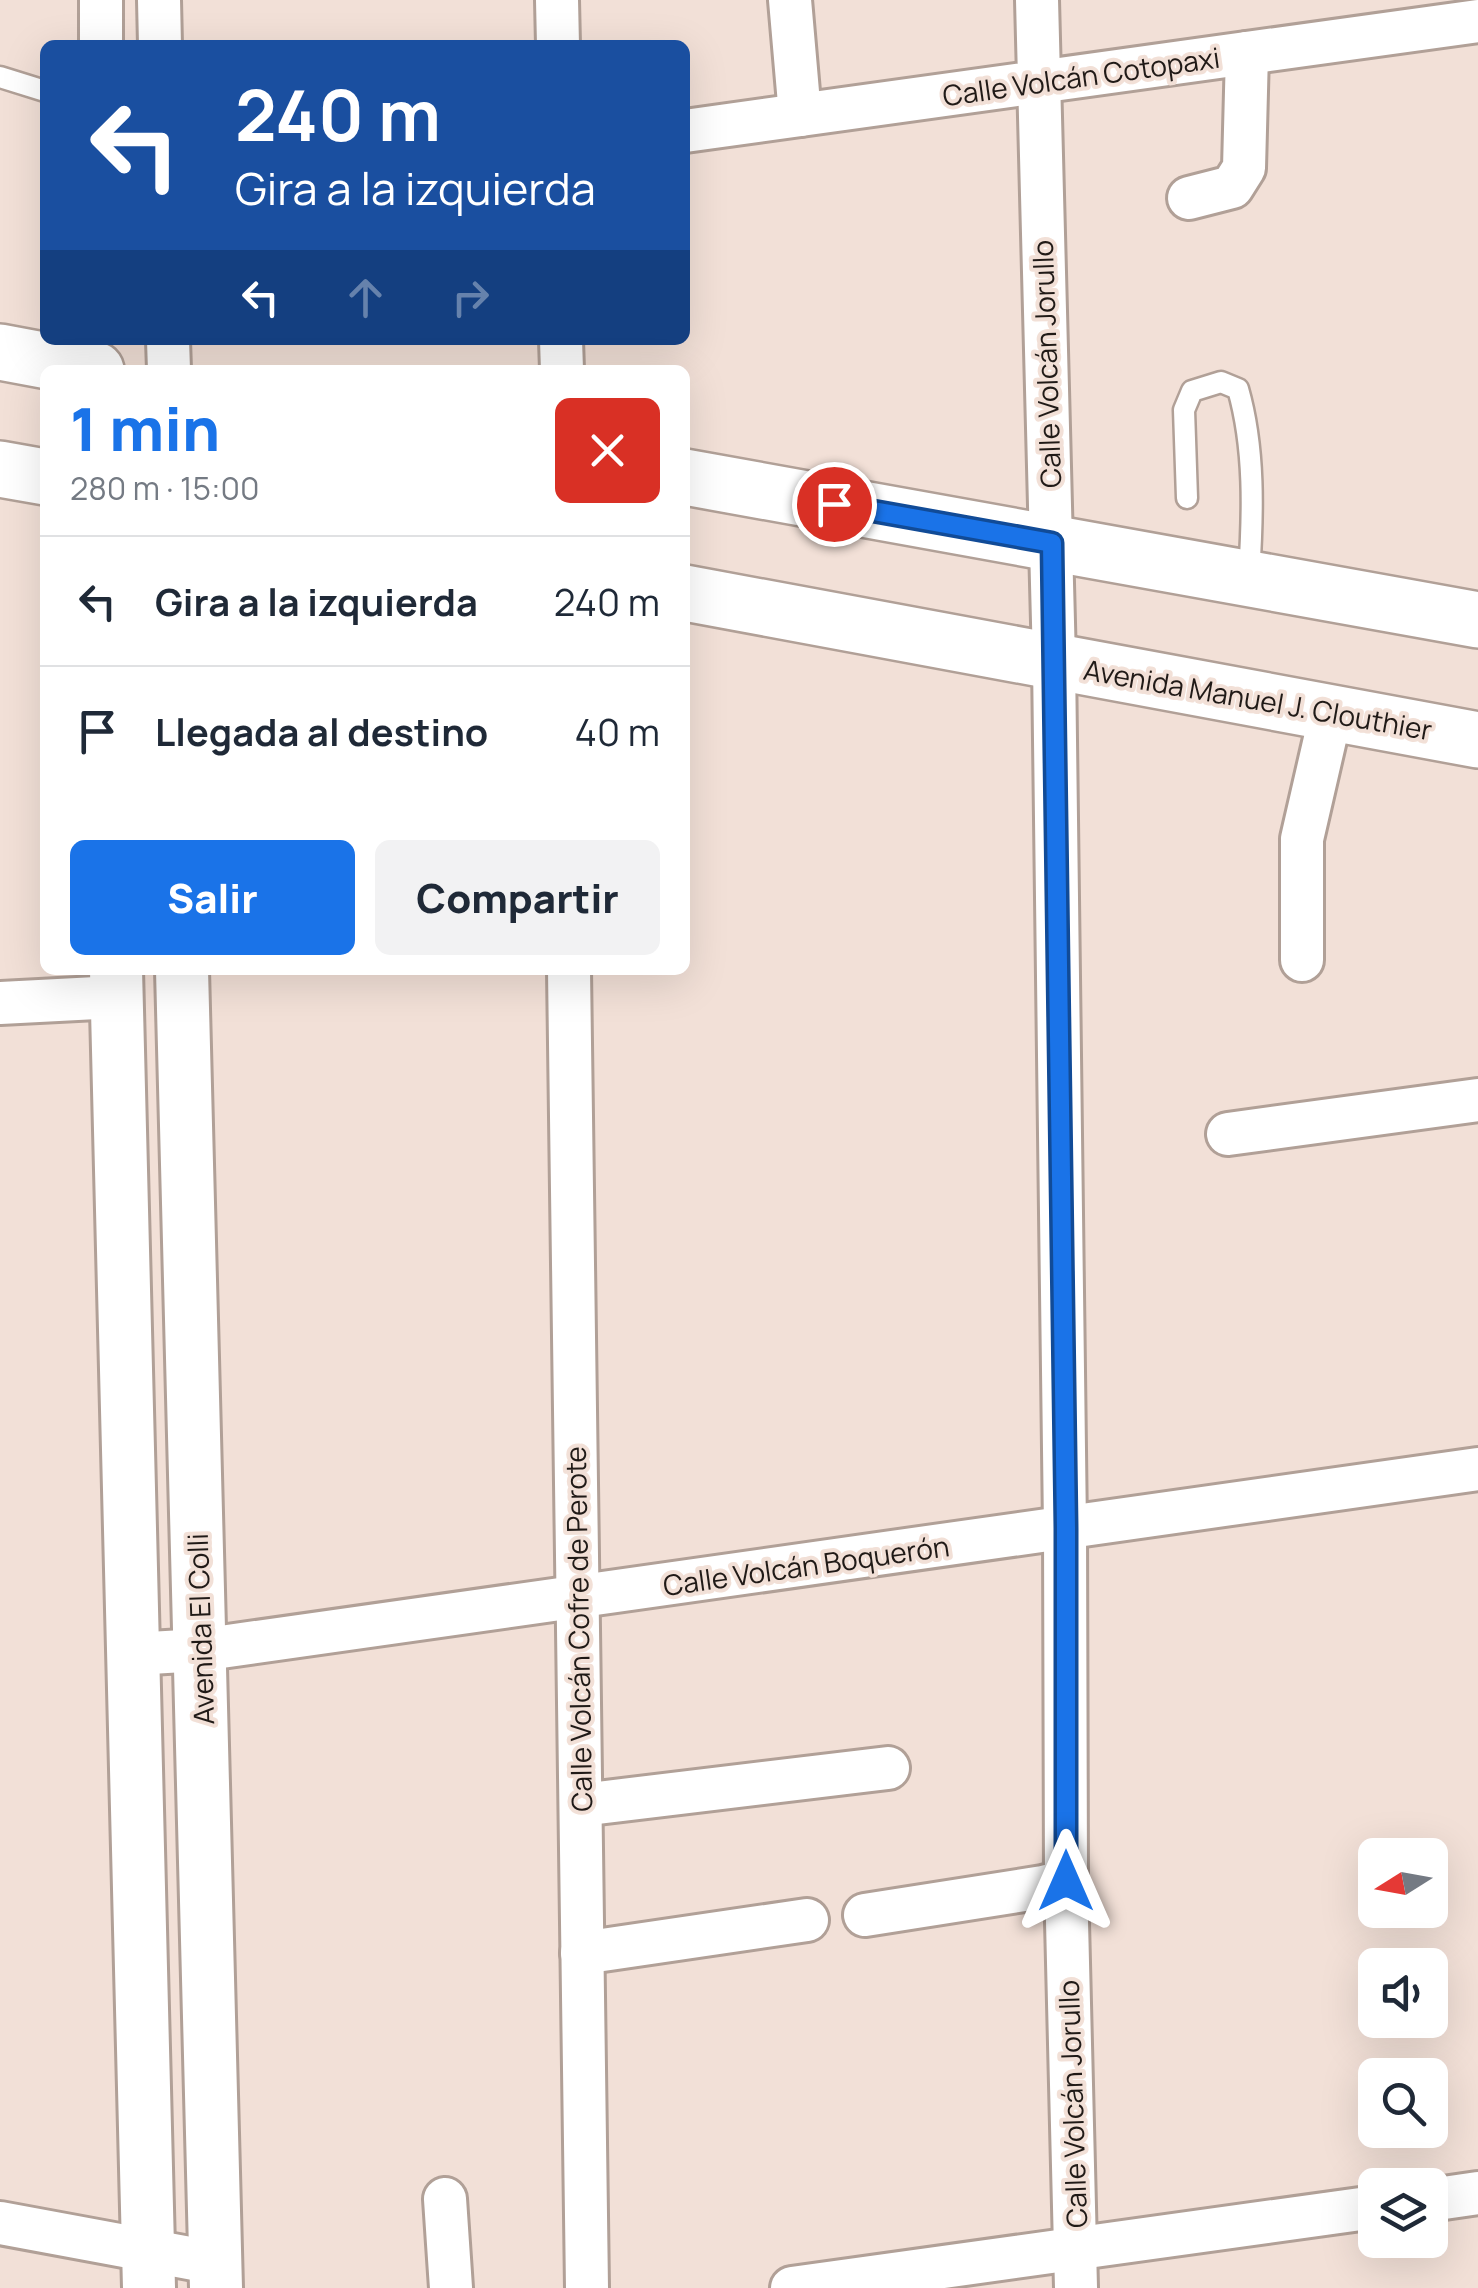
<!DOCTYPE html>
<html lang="es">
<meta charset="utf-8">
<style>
:root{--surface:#fff;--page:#f2f2f3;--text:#1f2937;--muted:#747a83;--line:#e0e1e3;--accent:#1a73e8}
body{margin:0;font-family:Manrope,sans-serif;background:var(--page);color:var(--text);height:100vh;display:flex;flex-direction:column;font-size:38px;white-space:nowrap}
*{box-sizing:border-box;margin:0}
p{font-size:32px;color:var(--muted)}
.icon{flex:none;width:55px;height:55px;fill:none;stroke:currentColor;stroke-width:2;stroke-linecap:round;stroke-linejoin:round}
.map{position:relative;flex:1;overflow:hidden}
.sheet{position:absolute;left:40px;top:365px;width:650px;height:610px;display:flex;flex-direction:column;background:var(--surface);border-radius:15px;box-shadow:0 10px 40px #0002}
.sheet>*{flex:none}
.banner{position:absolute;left:40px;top:40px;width:650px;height:305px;border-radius:15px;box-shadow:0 10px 40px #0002;background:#1a4fa0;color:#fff;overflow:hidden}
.needle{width:65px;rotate:259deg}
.tools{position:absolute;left:1358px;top:1838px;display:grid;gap:20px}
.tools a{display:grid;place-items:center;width:90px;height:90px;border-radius:15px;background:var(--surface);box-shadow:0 10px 40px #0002;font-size:50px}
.pin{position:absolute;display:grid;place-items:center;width:85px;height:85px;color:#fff;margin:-42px;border:5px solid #fff;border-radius:50%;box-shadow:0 2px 10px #0007}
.me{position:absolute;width:110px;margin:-55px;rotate:0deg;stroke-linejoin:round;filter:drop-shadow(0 0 8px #0008)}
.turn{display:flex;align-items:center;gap:35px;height:210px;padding:0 30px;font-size:45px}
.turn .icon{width:130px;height:130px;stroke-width:2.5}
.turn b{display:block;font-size:70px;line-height:85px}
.lanes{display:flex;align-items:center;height:95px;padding:0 30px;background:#0003;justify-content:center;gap:50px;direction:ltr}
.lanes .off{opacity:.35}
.round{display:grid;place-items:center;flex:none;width:105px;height:105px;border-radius:15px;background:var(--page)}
.head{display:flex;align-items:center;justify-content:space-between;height:170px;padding:0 30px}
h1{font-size:60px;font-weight:800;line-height:75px;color:var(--accent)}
.action{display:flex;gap:20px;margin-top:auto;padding:20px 30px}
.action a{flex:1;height:115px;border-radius:15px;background:var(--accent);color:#fff;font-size:40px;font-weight:800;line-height:115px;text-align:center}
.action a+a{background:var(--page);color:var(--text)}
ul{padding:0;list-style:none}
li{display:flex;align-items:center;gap:30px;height:130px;padding:0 30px;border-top:2px solid var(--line)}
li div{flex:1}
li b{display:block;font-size:38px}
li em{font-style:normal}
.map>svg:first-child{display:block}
</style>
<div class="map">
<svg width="1478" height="2288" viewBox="0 0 1478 2288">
<rect width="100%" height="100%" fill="#f2e0d7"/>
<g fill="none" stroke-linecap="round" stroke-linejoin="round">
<defs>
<g id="service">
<polyline points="0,77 45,91"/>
<path d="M1187 498 1184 410 1192 391 1221 382 1238 389C1255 448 1253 514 1249 575"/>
</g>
<g id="minor">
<polyline points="101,0 101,45"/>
<polyline points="159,0 160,45"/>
<polyline points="557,0 558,45"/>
<polyline points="790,0 800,115"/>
<polyline points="1037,0 1054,661 1065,1528 1066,1881 1076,2288"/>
<polyline points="685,131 1478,21"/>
<polyline points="1189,198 1232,187 1244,168 1247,53"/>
<polyline points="168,340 169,370"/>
<polyline points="561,340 562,370"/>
<polyline points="1302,960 1302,839 1331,713"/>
<polyline points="569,970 587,2288"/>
<polyline points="0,1003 116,997"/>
<polyline points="1228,1134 1478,1100"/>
<polyline points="133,1654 200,1650 1478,1469"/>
<polyline points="581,1805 888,1768"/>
<polyline points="865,1915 1043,1887 1066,1881"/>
<polyline points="582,1953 807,1920"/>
<polyline points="445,2199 451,2288"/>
<polyline points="1430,2200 1478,2193"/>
<polyline points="0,2223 216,2263"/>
<polyline points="792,2288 1375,2207"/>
</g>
<g id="tertiary">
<polyline points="116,970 149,2288"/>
<polyline points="182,970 216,2288"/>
</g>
<g id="secondary">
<polyline points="0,352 96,370"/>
<polyline points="0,469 45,477"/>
<polyline points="685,477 1478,620"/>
<polyline points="685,593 1478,740"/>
</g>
</defs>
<!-- service casing -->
<use href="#service" stroke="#b1a097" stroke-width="25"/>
<!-- minor casing -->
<use href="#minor" stroke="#b1a097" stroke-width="48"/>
<!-- tertiary casing -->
<use href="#tertiary" stroke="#b1a097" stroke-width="58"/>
<!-- secondary casing -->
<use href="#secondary" stroke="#b1a097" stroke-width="60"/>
<!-- service -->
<use href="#service" stroke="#fff" stroke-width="20"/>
<!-- minor -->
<use href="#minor" stroke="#fff" stroke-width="42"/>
<!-- tertiary -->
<use href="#tertiary" stroke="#fff" stroke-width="52"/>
<!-- secondary -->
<use href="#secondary" stroke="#fff" stroke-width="55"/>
</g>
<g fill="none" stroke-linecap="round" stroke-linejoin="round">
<defs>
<polyline id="route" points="834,504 1052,543 1066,1528 1066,1881"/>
</defs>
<!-- route casing -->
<use href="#route" stroke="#114b97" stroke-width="25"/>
<!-- route -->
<use href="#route" stroke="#1a73e8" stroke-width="18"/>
</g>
<g text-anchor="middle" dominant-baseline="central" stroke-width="8" stroke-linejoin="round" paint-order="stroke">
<!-- street labels -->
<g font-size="28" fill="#201a17" stroke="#f2e0d7">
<text transform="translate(1081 76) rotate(-8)">Calle Volcán Cotopaxi</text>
<text transform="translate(1046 364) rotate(-92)">Calle Volcán Jorullo</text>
<text transform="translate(1258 699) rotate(10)">Avenida Manuel J. Clouthier</text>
<text transform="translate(806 1565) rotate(-8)">Calle Volcán Boquerón</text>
<text transform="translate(200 1629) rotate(-92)">Avenida El Colli</text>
<text transform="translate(578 1629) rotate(-91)">Calle Volcán Cofre de Perote</text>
<text transform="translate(1072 2104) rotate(-92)">Calle Volcán Jorullo</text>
</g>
</g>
</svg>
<div class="tools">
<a><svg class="needle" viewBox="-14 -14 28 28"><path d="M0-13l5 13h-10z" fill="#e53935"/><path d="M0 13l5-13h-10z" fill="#747a83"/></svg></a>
<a><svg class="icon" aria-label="sound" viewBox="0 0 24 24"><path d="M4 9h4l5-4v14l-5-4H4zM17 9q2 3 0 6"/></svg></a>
<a><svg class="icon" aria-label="search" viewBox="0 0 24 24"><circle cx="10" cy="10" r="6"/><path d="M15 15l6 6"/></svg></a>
<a><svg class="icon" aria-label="layers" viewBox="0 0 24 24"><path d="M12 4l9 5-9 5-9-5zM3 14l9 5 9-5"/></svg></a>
</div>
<div class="pin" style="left:834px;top:504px;background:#d93025"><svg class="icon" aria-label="arrive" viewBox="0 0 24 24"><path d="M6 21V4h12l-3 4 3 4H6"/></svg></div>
<svg class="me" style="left:1066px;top:1881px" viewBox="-20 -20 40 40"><path d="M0-17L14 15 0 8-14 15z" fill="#1a73e8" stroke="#fff" stroke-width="4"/></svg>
<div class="banner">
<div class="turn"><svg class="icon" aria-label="left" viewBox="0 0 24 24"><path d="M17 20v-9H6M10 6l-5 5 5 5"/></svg><div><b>240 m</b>Gira a la izquierda</div></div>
<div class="lanes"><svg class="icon" aria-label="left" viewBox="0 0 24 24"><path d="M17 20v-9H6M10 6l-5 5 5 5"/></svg><svg class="icon off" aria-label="ahead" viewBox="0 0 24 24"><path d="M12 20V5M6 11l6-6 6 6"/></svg><svg class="icon off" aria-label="right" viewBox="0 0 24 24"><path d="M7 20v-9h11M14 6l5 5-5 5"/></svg></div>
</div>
<section class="sheet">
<div class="head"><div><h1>1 min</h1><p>280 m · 15:00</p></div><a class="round" style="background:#d93025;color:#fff"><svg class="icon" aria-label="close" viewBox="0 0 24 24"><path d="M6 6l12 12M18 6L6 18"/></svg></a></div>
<ul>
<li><svg class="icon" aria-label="left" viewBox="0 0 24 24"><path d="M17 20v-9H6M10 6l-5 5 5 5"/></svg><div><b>Gira a la izquierda</b></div><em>240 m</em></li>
<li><svg class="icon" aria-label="arrive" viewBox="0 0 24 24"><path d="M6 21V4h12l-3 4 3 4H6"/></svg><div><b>Llegada al destino</b></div><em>40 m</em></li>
</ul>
<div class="action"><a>Salir</a><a>Compartir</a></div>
</section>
</div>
